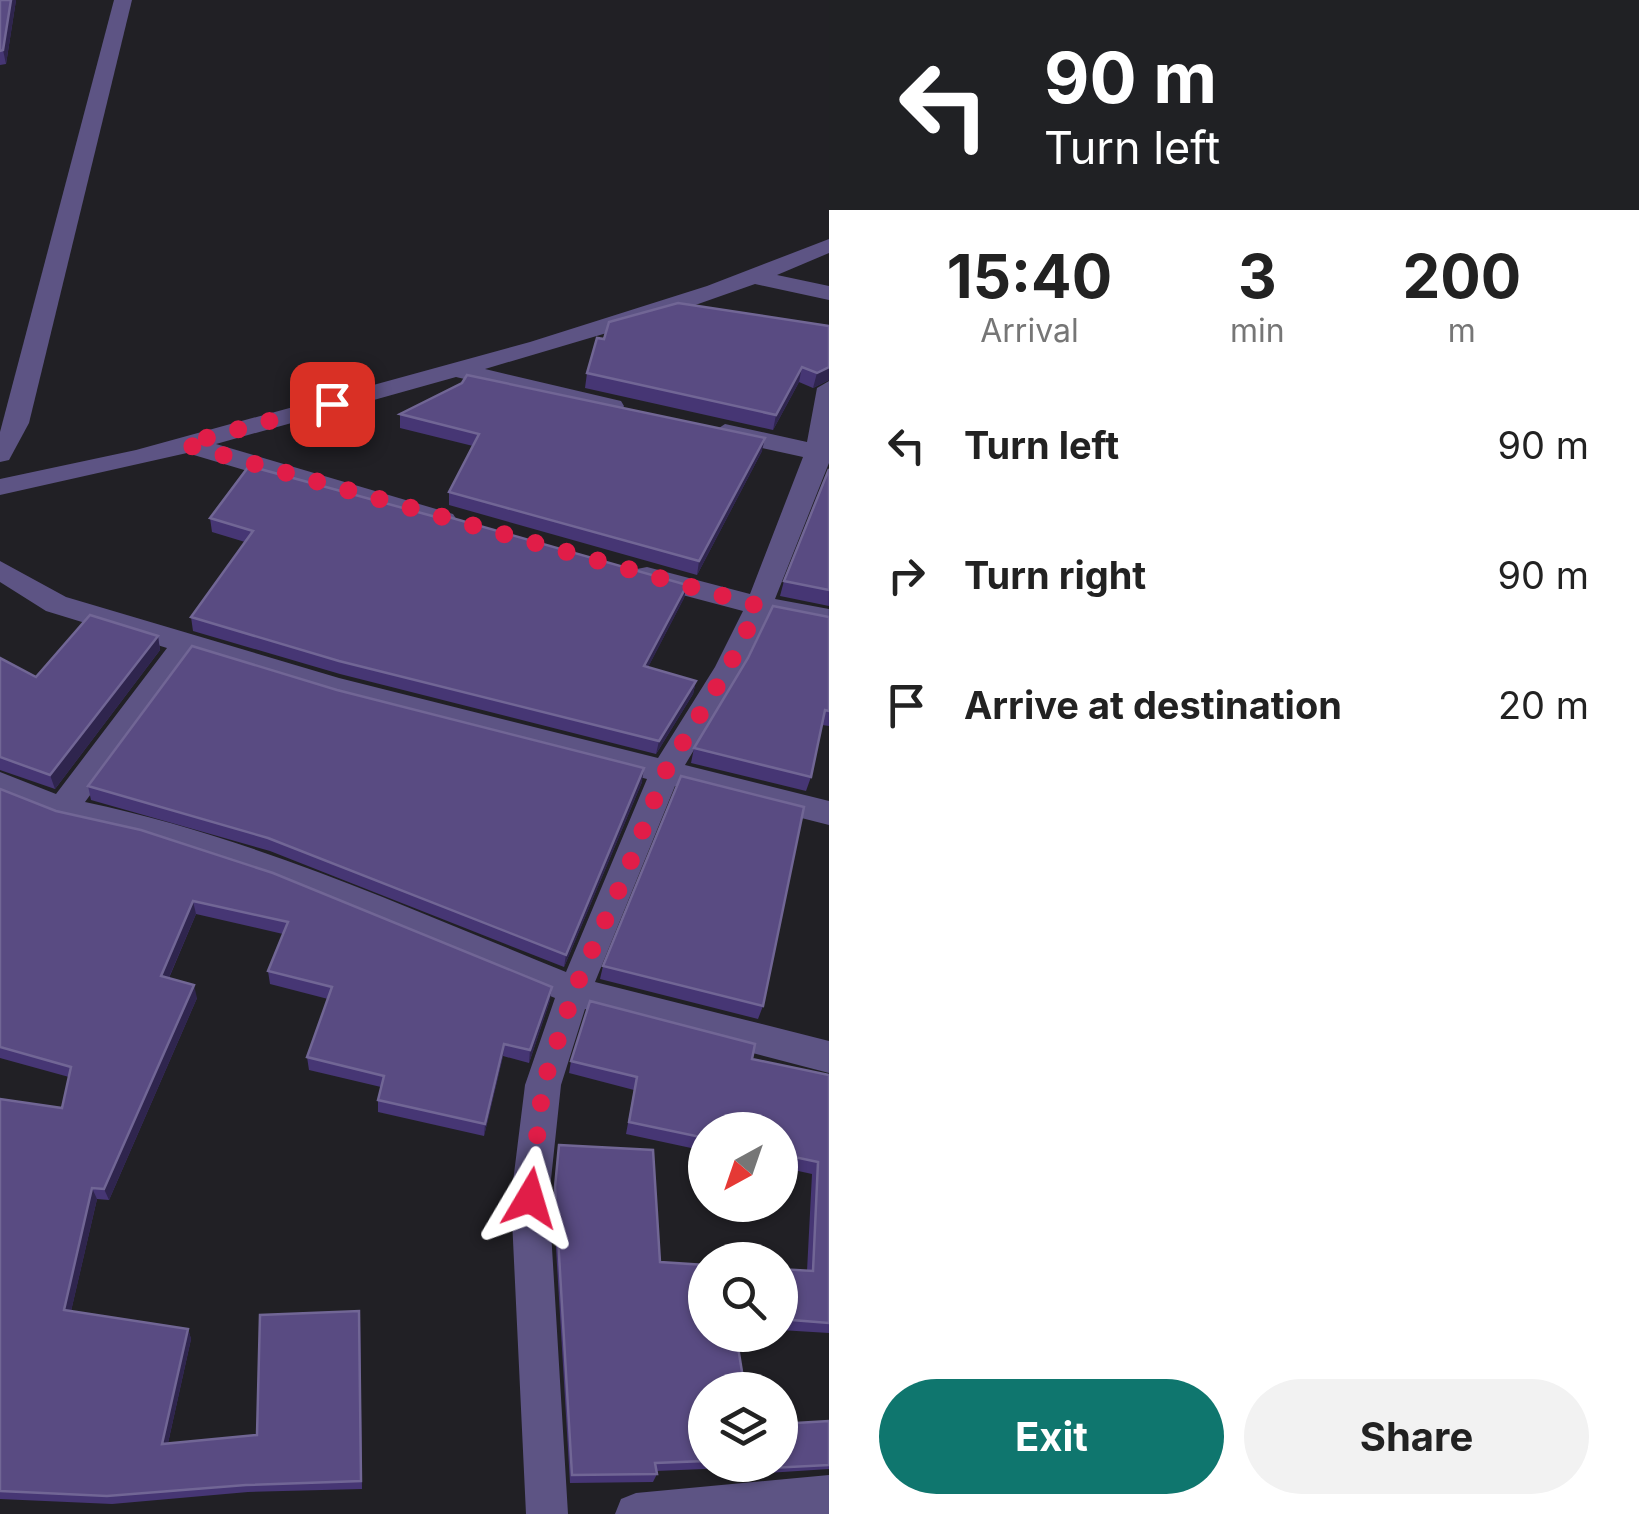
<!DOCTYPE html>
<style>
:root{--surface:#fff;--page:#f2f2f2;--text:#222;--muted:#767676;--accent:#0f766e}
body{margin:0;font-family:Inter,sans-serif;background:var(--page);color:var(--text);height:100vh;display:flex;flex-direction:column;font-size:38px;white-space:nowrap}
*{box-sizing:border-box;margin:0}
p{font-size:32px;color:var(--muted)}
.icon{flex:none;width:55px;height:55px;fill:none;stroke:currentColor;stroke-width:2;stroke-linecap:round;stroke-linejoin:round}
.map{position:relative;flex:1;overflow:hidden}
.details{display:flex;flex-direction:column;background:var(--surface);width:810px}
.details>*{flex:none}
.hud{background:#202124;color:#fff;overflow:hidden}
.needle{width:65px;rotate:220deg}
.buttons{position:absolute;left:688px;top:1112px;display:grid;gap:20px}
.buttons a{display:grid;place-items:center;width:110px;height:110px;border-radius:50%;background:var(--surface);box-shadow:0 2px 8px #0004;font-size:50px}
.pin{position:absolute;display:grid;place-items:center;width:85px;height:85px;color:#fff;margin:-42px;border-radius:20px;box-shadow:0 5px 15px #0006}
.me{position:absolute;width:110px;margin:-55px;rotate:7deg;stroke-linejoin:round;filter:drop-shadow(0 0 8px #0008)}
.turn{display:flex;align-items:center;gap:35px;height:210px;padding:0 50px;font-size:45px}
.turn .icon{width:130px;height:130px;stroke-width:2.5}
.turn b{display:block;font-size:70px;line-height:85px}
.eta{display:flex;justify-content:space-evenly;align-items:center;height:170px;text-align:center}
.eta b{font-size:60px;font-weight:700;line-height:70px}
.button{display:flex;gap:20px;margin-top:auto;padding:20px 50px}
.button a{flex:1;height:115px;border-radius:60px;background:var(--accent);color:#fff;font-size:40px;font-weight:700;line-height:115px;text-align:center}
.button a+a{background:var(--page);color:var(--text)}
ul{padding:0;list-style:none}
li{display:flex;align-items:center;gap:30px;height:130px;padding:0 50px}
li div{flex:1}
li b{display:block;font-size:38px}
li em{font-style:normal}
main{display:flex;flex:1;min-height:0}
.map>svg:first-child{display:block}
</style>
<main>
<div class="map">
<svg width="829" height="1514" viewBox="0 0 829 1514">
<rect width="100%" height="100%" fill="#212025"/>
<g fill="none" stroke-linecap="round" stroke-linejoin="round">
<!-- street -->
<g fill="#5d5484" fill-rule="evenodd">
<polygon points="114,0 132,0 29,423 9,460 0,462 0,432"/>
<polygon points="829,239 829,253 777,275 829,286 829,300 755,284 664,316 485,369 621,401 624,406 621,411 612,414 456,377 216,444 453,514 457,520 453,526 444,529 187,453 0,495 0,479 136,450 530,342 707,286"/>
<path d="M829 381V463L775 599 829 609V629L767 617 741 671 685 765 829 801V825L675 786 595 982 829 1041V1073L585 1009 561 1085 549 1198 568 1514H526L511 1198 525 1085 555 998 276 883 145 840 62 821 0 797V772L56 794 167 648 46 611 0 582V561L66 597 339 678 658 758 715 667 743 611 637 583 633 576 637 569 647 567 750 594 803 457 716 438 713 432 725 424 807 442 817 388ZM193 655 339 700 647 779 566 972C408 908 252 837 85 802Z"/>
<polygon points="829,1475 829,1514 615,1514 621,1499 636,1493"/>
</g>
</g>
<!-- wall -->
<g fill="#463674">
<polygon points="0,0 16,0 6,64 0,65"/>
<polygon points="829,326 829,380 813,388 799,382 773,430 585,388 587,373 604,339"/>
<polygon points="400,414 762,451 697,575 449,505 449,492 473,446 400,428"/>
<polygon points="829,469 829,606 780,596 784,581"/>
<polygon points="210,518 687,585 684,598 648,667 696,681 693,694 656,754 340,674 193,631 191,617 245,542 212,532"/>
<polygon points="829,617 829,726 822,725 811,777 806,791 691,763 694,748"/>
<polygon points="158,636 160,650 55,789 0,770 0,658 36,677"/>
<polygon points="642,782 564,967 270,851 91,800 88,786"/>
<polygon points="0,789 550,1000 529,1063 503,1056 484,1136 378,1112 378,1100 381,1087 309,1070 307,1057 328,999 270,984 268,971 283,934 196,914 169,978 197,998 109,1200 97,1199 71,1311 188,1329 191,1339 168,1443 257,1435 360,1321 362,1489 248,1492 112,1504 0,1499 0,1099 62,1108 69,1077 0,1058"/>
<polygon points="603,966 763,1006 758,1019 600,979"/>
<polygon points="752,1059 829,1075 829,1333 780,1330 780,1269 807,1271 812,1174 780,1167 780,1130 705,1130 705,1151 626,1134 634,1090 569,1073 571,1061"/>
<polygon points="559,1145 660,1262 705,1390 705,1465 753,1465 752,1467 656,1471 657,1474 653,1482 570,1483 553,1198"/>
<polygon points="829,1421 829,1469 767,1473 765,1465 780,1465"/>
</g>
<!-- shaded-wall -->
<g fill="#2f254e">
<polygon points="11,0 16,0 6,64 3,50"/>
<polygon points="802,367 799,382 773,430 776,415"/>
<polygon points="829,367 829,380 813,388 817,373"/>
<polygon points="765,438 762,451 697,575 699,561"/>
<polygon points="687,585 684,598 642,679 644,666"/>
<polygon points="158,636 160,650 55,789 50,775"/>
<polygon points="696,681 693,694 656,754 659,741"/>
<polygon points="644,768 642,782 564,967 566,955"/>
<polygon points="193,901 196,914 164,989 161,976"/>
<polygon points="194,985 197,998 109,1200 104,1189"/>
<polygon points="552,987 550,1000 529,1063 530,1050"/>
<polygon points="504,1044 503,1056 484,1136 485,1124"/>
<polygon points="92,1188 97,1199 69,1320 64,1310"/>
<polygon points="188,1329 191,1339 166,1452 162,1444"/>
</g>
<!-- building -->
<g fill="#594b82" stroke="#716695" stroke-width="2.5">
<polygon points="0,0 11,0 3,50 0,51"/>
<polygon points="678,303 829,326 829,367 817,373 802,367 776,415 587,373 597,338 604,339 609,322"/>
<polygon points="467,375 765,438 699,561 449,492 479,434 400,414 462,383"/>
<polygon points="249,466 436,517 438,514 687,585 644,666 696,681 659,741 339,661 191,617 253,531 210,518"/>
<polygon points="829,469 829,590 784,581"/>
<polygon points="773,606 829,617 829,711 825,710 811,777 694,748 748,658"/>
<polygon points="90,615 158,636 50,775 0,757 0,658 36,677"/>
<polygon points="192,646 337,690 644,768 566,955 268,838 88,786"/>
<polygon points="681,776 804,807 763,1006 603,966"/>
<polygon points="0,789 56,811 141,830 273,873 552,987 530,1050 504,1044 485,1124 378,1100 384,1076 307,1057 332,987 268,971 288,922 193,901 161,976 194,985 104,1189 92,1188 64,1310 188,1329 162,1444 257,1435 260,1315 359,1311 361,1481 246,1485 107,1496 0,1491 0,1099 62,1108 71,1067 0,1047"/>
<polygon points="590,1001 755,1044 752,1059 829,1075 829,1323 780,1319 780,1269 813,1271 818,1162 780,1154 780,1130 705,1130 705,1138 629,1122 637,1077 571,1061"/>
<polygon points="559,1145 653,1150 660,1262 705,1265 705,1335 736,1335 745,1390 705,1390 705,1461 655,1463 657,1474 572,1475 555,1187"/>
<polygon points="829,1421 829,1465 770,1468 769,1465 780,1465 780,1424"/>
</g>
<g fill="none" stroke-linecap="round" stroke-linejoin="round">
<!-- route -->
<polyline stroke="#e11d48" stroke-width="18" stroke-dasharray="0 32.4" points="332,404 184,444 759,606 727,670 665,772 627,871 574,991 543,1085 530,1198"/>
</g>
</svg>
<div class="buttons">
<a><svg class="needle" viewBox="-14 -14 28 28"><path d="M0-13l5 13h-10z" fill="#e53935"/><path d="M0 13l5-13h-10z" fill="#767676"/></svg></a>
<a><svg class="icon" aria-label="search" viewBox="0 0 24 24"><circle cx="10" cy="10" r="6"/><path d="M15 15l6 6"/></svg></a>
<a><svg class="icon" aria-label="layers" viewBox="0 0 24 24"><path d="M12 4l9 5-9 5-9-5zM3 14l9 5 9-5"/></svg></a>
</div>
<div class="pin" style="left:332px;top:404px;background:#d93025"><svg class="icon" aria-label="arrive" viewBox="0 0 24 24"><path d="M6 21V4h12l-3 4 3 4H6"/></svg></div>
<svg class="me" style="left:530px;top:1198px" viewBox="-20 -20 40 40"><path d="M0-17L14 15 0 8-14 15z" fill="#e11d48" stroke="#fff" stroke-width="4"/></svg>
</div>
<section class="details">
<div class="hud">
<div class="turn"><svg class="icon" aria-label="left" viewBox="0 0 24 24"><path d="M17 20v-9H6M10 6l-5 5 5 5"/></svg><div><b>90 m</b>Turn left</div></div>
</div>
<div class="eta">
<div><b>15:40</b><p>Arrival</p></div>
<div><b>3</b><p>min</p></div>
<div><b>200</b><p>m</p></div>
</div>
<ul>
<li><svg class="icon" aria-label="left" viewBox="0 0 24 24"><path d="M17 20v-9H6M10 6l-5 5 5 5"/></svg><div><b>Turn left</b></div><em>90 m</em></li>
<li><svg class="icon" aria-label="right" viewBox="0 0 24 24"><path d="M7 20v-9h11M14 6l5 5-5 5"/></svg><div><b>Turn right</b></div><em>90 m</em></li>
<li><svg class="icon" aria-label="arrive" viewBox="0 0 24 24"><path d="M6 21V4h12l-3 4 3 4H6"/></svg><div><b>Arrive at destination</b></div><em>20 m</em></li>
</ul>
<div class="button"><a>Exit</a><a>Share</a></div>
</section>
</main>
